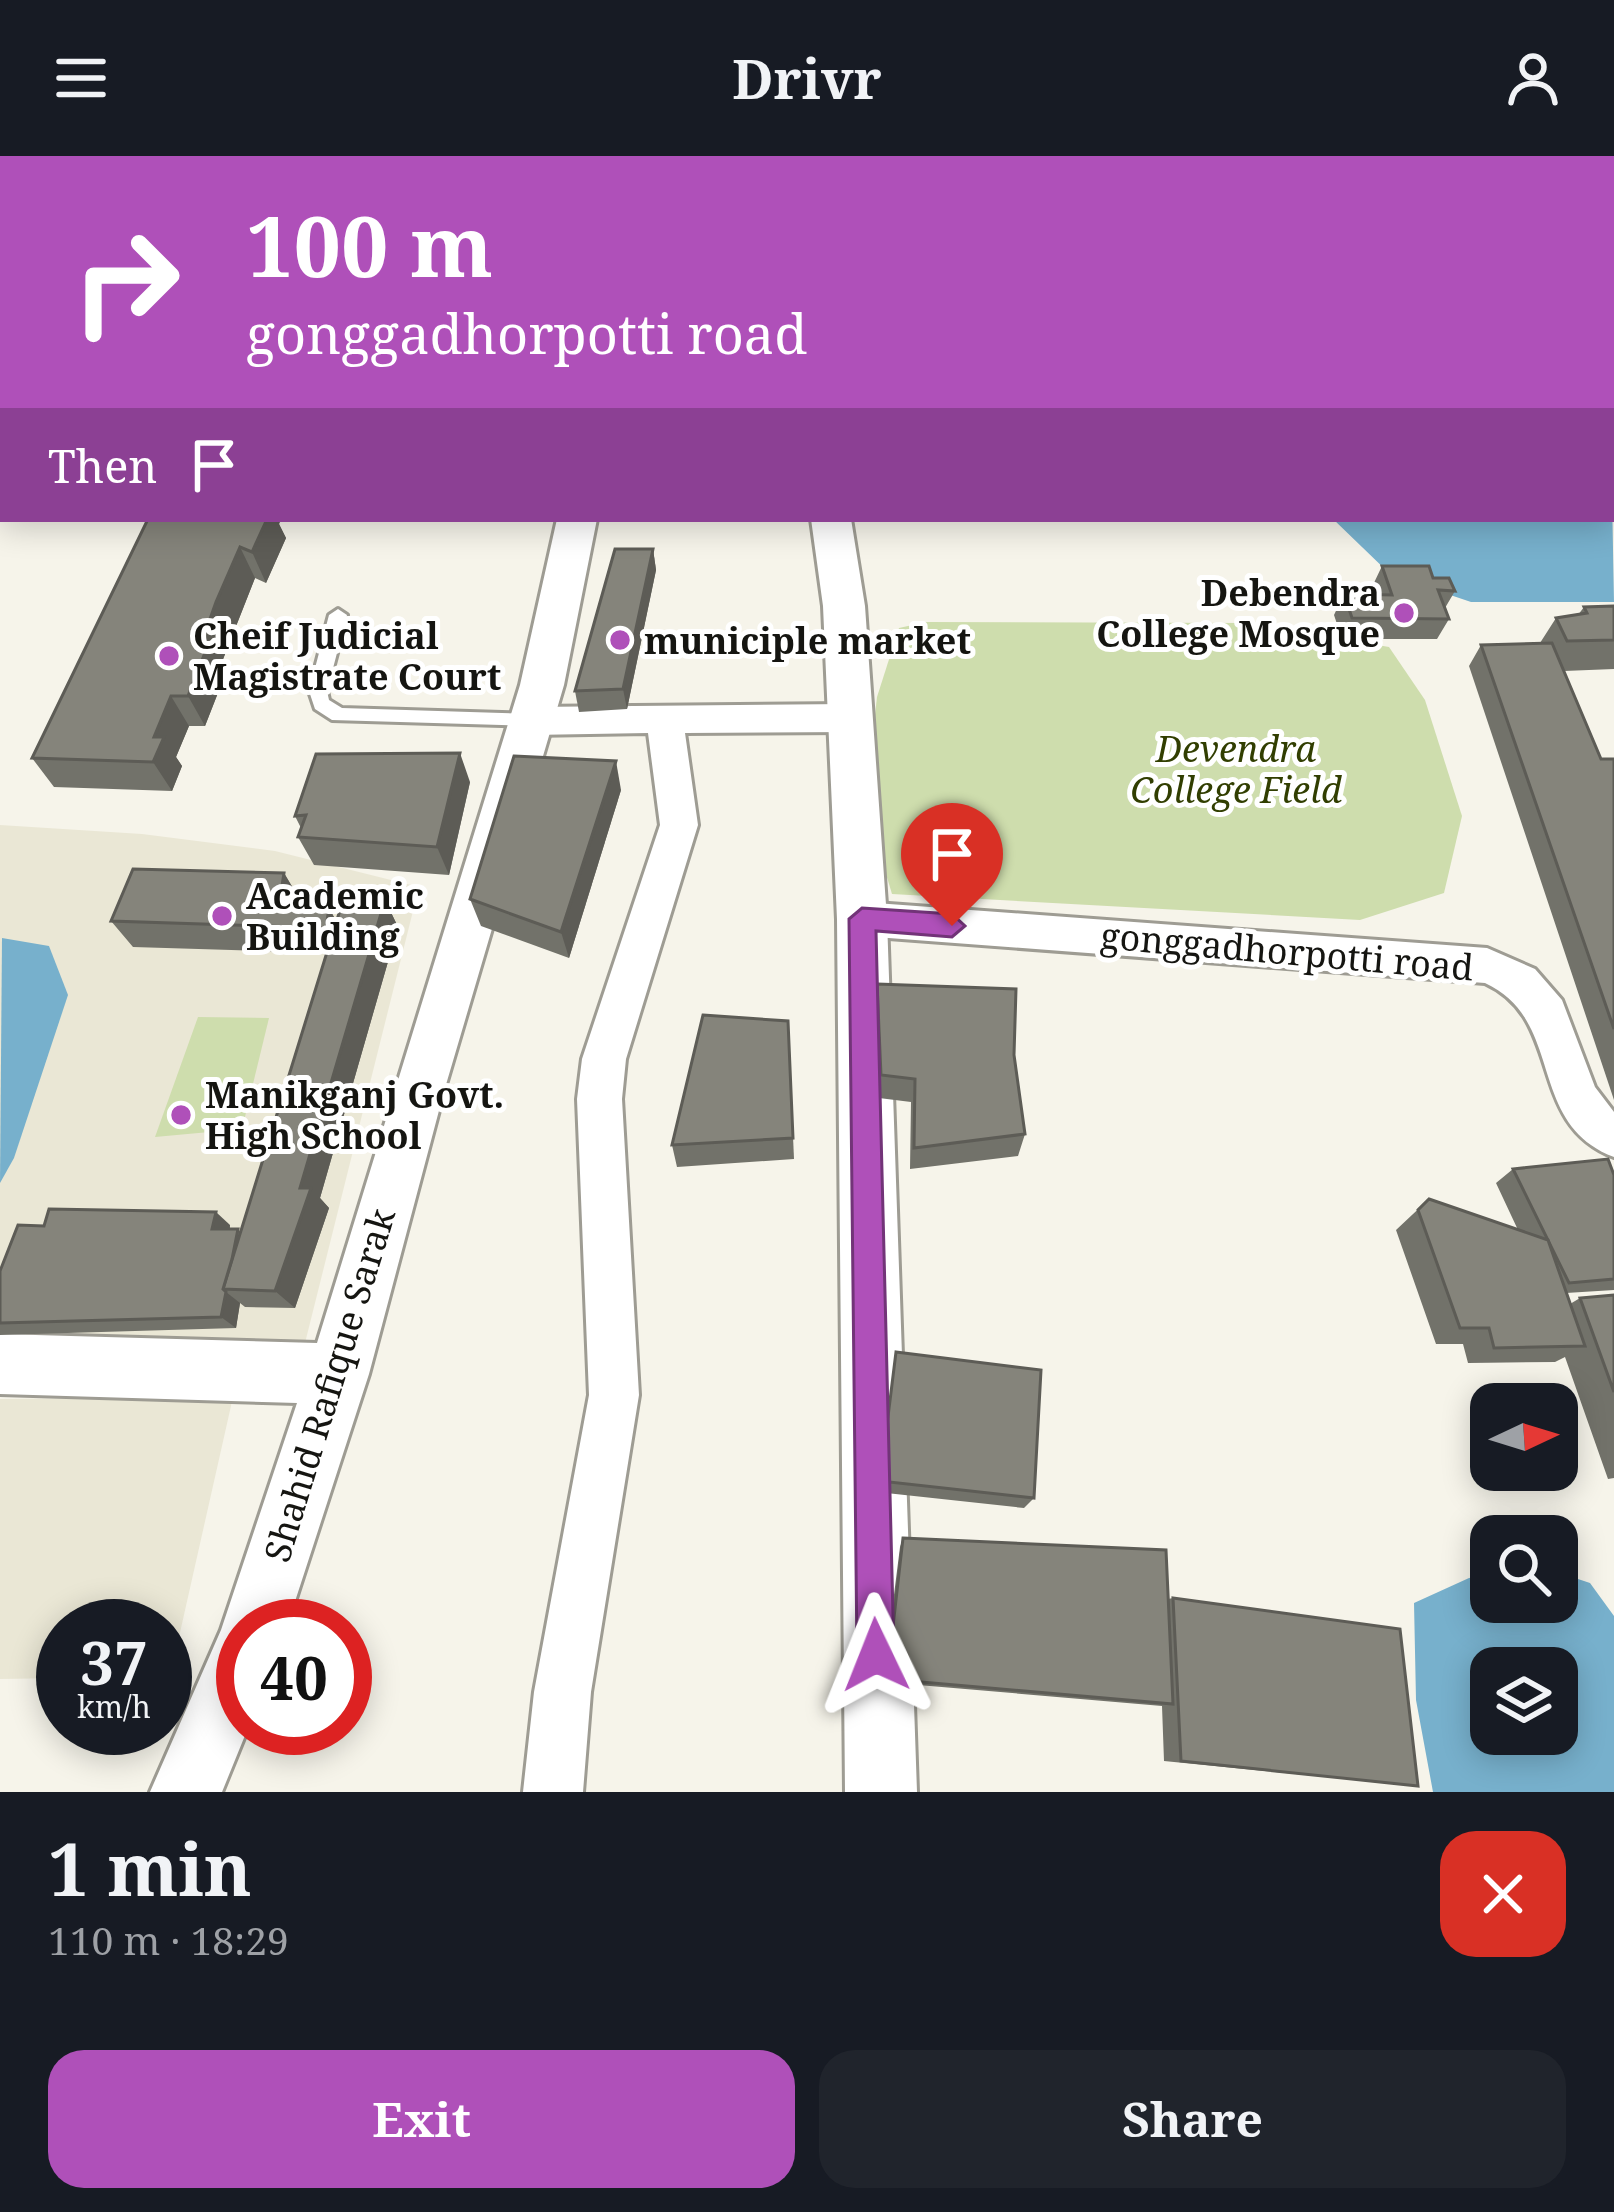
<!DOCTYPE html>
<meta charset="utf-8">
<style>
:root{--surface:#171b24;--page:#20242c;--text:#f1f3f6;--muted:#9ea1a6;--accent:#af50b9}
body{margin:0;font-family:"Noto Serif",serif;background:var(--page);color:var(--text);height:100vh;display:flex;flex-direction:column;font-size:45px;white-space:nowrap}
*{box-sizing:border-box;margin:0}
p{font-size:39px;color:var(--muted)}
.icon{flex:none;width:66px;height:66px;fill:none;stroke:currentColor;stroke-width:2;stroke-linecap:round;stroke-linejoin:round}
.map{position:relative;height:1636px;overflow:hidden}
.side{display:flex;flex-direction:column;background:var(--surface);flex:1}
.side>*{flex:none}
.banner{position:absolute;left:0px;top:0px;width:1614px;height:366px;box-shadow:0 6px 30px #0003;background:#af50b9;color:#fff;overflow:hidden}
.needle{width:78px;rotate:86deg}
.fabs{position:absolute;left:1470px;top:1227px;display:grid;gap:24px}
.fabs a{display:grid;place-items:center;width:108px;height:108px;border-radius:24px;background:var(--surface);box-shadow:0 6px 30px #0003;font-size:60px}
.speed{position:absolute;left:36px;top:1443px;display:flex;gap:24px;font-size:60px;font-weight:700;text-align:center}
.speed>*{display:grid;place-content:center;width:156px;height:156px;border-radius:50%;background:var(--surface);box-shadow:0 6px 30px #0003;line-height:1}
.speed small{font-size:30px;font-weight:400}
.speed .limit{border:18px solid #d22;background:#fff;color:#111}
.pin{position:absolute;display:grid;place-items:center;width:102px;height:102px;color:#fff;margin:-123px -51px;border-radius:50% 50% 50% 0;rotate:-45deg;box-shadow:0 0 12px #0007}
.pin .icon{rotate:45deg}
.me{position:absolute;width:132px;margin:-66px;rotate:358deg;stroke-linejoin:round;filter:drop-shadow(0 0 9px #0008)}
.turn{display:flex;align-items:center;gap:42px;height:252px;padding:0 48px;font-size:54px}
.turn .icon{width:156px;height:156px;stroke-width:2.5}
.turn b{display:block;font-size:84px;line-height:102px}
.then{display:flex;align-items:center;height:114px;padding:0 48px;background:#0003;gap:24px;font-size:45px}
.round{display:grid;place-items:center;flex:none;width:126px;height:126px;border-radius:36px;background:var(--page)}
.headline{display:flex;align-items:center;justify-content:space-between;height:204px;padding:0 48px}
h1{font-size:72px;font-weight:700;line-height:90px}
.cta{display:flex;gap:24px;margin-top:auto;padding:24px 48px}
.cta a{flex:1;height:138px;border-radius:36px;background:var(--accent);color:#fff;font-size:48px;font-weight:700;line-height:138px;text-align:center}
.cta a+a{background:var(--page);color:var(--text)}
header{display:flex;justify-content:space-between;align-items:center;height:156px;padding:0 48px;background:var(--surface);font-size:54px;font-weight:700}
.map>svg:first-child{display:block}
</style>
<header><svg class="icon" aria-label="menu" viewBox="0 0 24 24"><path d="M4 6h16M4 12h16M4 18h16"/></svg>Drivr<svg class="icon" aria-label="person" viewBox="0 0 24 24"><circle cx="12" cy="8" r="4"/><path d="M4 21q1-7 8-7t8 7"/></svg></header>
<div class="map">
<svg width="1614" height="1636" viewBox="0 0 1614 1636">
<rect width="100%" height="100%" fill="#f6f4ea"/>
<!-- built -->
<g fill="#eae7d5">
<polygon points="0,669 142,678 275,695 419,731 303,1195 0,1186"/>
<polygon points="233,1241 170,1521 165,1521 165,1470 63,1470 63,1522 0,1523 0,1243"/>
</g>
<!-- green -->
<g fill="#ceddad">
<polygon points="926,466 1249,467 1389,491 1425,544 1462,660 1444,737 1360,764 892,738 865,648 877,541 899,472"/>
<polygon points="198,861 269,862 242,973 155,981"/>
</g>
<!-- water -->
<g fill="#77b0cc" fill-rule="evenodd">
<polygon points="1611,285 1614,446 1471,446 1391,419 1333,363 1611,363"/>
<polygon points="2,782 49,790 68,839 14,1002 0,1027"/>
<path d="M1557 1416 1590 1427 1614 1460V1636H1433L1416 1544 1414 1447 1469 1422 1491 1419V1446H1557ZM1491 1512H1557V1578H1491Z"/>
</g>
<g fill="none" stroke-linecap="round" stroke-linejoin="round">
<defs>
<polygon id="service" points="338,453 347,459 327,535 329,544 342,552 531,558 537,560 540,565 537,570 332,564 315,553 309,535 329,459"/>
<g id="minor">
<polygon points="850,548 863,552 868,562 863,572 850,576 685,577 698,669 626,903 622,943 639,1239 591,1536 583,1636 523,1636 534,1536 589,1239 577,943 582,903 660,669 648,577 531,579 518,575 513,565 518,555 531,551"/>
<path d="M862 746 1487 792 1535 813 1562 844 1595 931 1614 956V1001C1525 967 1566 864 1485 827L862 780 848 775 842 763 848 751Z"/>
</g>
<g id="tertiary">
<polygon points="557,363 597,363 564,529 445,932 369,1218 287,1470 243,1470 243,1572 248,1572 222,1636 150,1636 221,1474 297,1247 0,1238 0,1178 317,1187 520,529"/>
<polygon points="811,363 851,363 865,450 887,763 917,1636 845,1636 837,763 823,450"/>
</g>
<g id="primary">
<polygon points="247,0 466,0 244,3"/>
<polygon points="569,0 633,0 566,3"/>
<rect x="0" y="16" width="3" height="24"/>
</g>
</defs>
<!-- service casing -->
<use href="#service" stroke="#9e9c93" stroke-width="6"/>
<!-- minor casing -->
<use href="#minor" stroke="#9e9c93" stroke-width="6"/>
<!-- tertiary casing -->
<use href="#tertiary" stroke="#9e9c93" stroke-width="6"/>
<!-- primary casing -->
<use href="#primary" stroke="#a94f39" stroke-width="6"/>
<!-- service -->
<use href="#service" fill="#fff" fill-rule="evenodd"/>
<!-- minor -->
<use href="#minor" fill="#fff" fill-rule="evenodd"/>
<!-- tertiary -->
<use href="#tertiary" fill="#fff" fill-rule="evenodd"/>
<!-- primary -->
<use href="#primary" fill="#fba895" fill-rule="evenodd"/>
</g>
<!-- wall -->
<g fill="#72726a">
<rect x="0" y="32" width="3" height="254"/>
<polygon points="148,363 281,363 279,368 286,382 266,427 255,422 218,516 223,524 205,570 189,570 176,601 182,610 172,635 54,631 32,602"/>
<polygon points="653,393 656,414 627,553 579,556 575,535"/>
<polygon points="1382,410 1433,422 1455,435 1445,452 1449,463 1437,483 1342,483 1334,459 1344,438 1374,439 1372,431"/>
<polygon points="1614,450 1614,513 1564,515 1601,603 1614,603 1614,944 1469,510 1481,489 1540,487 1556,462 1578,459 1584,451"/>
<polygon points="470,626 449,719 314,709 298,681 301,672 295,660"/>
<polygon points="621,634 569,802 481,770 470,743"/>
<polygon points="284,717 300,744 299,751 329,752 336,765 385,744 398,771 320,1042 329,1052 295,1152 245,1151 240,1147 236,1172 0,1179 0,1115 230,1069 230,1073 241,1075 326,797 133,791 111,765"/>
<polygon points="877,828 1014,899 1025,978 1018,1000 910,1013 911,946 879,942 875,853"/>
<polygon points="788,865 794,1003 677,1011 672,989"/>
<polygon points="1513,1013 1614,1019 1614,1134 1566,1137 1570,1148 1580,1142 1614,1139 1614,1322 1608,1323 1565,1201 1555,1206 1468,1207 1463,1188 1436,1188 1396,1074 1429,1043 1518,1074 1496,1027"/>
<polygon points="896,1196 1034,1342 1024,1352 877,1336"/>
<polygon points="903,1382 1168,1443 1173,1442 1418,1630 1164,1605 1162,1550 883,1526 900,1391"/>
</g>
<!-- shaded-wall -->
<g fill="#5d5c56">
<polygon points="267,363 281,363 279,368 286,382 266,427 252,396"/>
<polygon points="240,391 255,422 218,516 223,524 205,570 188,540 199,494 216,446"/>
<polygon points="653,393 656,414 627,553 623,533"/>
<polygon points="171,540 189,570 176,601 182,610 172,635 153,606 154,581"/>
<polygon points="460,597 470,626 449,719 437,691"/>
<polygon points="616,605 621,634 569,802 561,776"/>
<polygon points="284,717 300,744 296,771 279,749"/>
<polygon points="385,744 398,771 320,1042 329,1052 295,1152 275,1135 300,1032"/>
<polygon points="329,752 344,779 341,798 326,772"/>
<polygon points="216,1056 230,1069 227,1086 212,1073"/>
<polygon points="226,1136 240,1147 236,1172 221,1161"/>
</g>
<!-- building -->
<g fill="#85847b" stroke="#5d5c56" stroke-width="3">
<rect x="0" y="32" width="3" height="214"/>
<polygon points="148,363 267,363 252,396 240,391 216,446 199,494 206,494 188,540 171,540 154,581 164,581 153,606 32,602"/>
<polygon points="615,393 653,393 623,533 575,535"/>
<polygon points="1382,410 1429,410 1433,422 1449,422 1455,435 1438,434 1449,463 1352,462 1344,438 1392,439"/>
<polygon points="1614,450 1614,484 1567,485 1556,462 1587,457 1584,451"/>
<polygon points="1552,487 1601,603 1614,603 1614,873 1481,489"/>
<polygon points="460,597 437,691 298,681 306,659 295,660 316,598"/>
<polygon points="514,600 616,605 561,776 470,743"/>
<polygon points="133,713 284,717 279,749 329,752 326,772 111,765"/>
<polygon points="344,741 385,744 300,1032 311,1032 275,1135 223,1133"/>
<polygon points="877,828 1016,833 1014,899 1025,978 914,992 915,923 881,919"/>
<polygon points="703,859 788,865 793,982 672,989"/>
<polygon points="1608,1003 1614,1019 1614,1123 1569,1127 1513,1013"/>
<polygon points="1429,1043 1548,1084 1585,1190 1494,1192 1489,1172 1460,1172 1418,1054"/>
<polygon points="49,1053 216,1056 212,1073 238,1073 232,1103 223,1133 226,1136 221,1161 0,1167 0,1115 18,1069 44,1070"/>
<polygon points="1614,1139 1614,1236 1580,1142"/>
<polygon points="896,1196 1041,1214 1034,1342 880,1325"/>
<polygon points="903,1382 1166,1394 1173,1548 887,1523"/>
<polygon points="1173,1442 1400,1473 1418,1630 1181,1605"/>
</g>
<!-- route -->
<polygon fill="#af50b9" stroke="#723478" stroke-width="3" points="862,752 952,758 965,770 952,781 876,775 894,1499 889,1512 876,1517 863,1512 857,1499 849,763"/>
<!-- markers -->
<g fill="#af50b9" stroke="#fff" stroke-width="4.5">
<circle cx="1404" cy="457" r="12"/>
<circle cx="620" cy="484" r="12"/>
<circle cx="169" cy="500" r="12"/>
<circle cx="222" cy="760" r="12"/>
<circle cx="181" cy="959" r="12"/>
</g>
<g text-anchor="middle" dominant-baseline="central" stroke-width="10" stroke-linejoin="round" paint-order="stroke">
<!-- poi labels -->
<g font-size="36" font-weight="bold" fill="#151511" stroke="#fff" text-anchor="start">
<text x="1380" y="436" text-anchor="end">Debendra<tspan x="1380" dy="41">College Mosque</tspan></text>
<text x="193" y="479">Cheif Judicial<tspan x="193" dy="41">Magistrate Court</tspan></text>
<text x="644" y="484">municiple market</text>
<text x="246" y="739">Academic<tspan x="246" dy="41">Building</tspan></text>
<text x="205" y="938">Manikganj Govt.<tspan x="205" dy="41">High School</tspan></text>
</g>
<!-- park labels -->
<g font-size="36" font-style="italic" fill="#313e01" stroke="#fff">
<text x="1236" y="592">Devendra<tspan x="1236" dy="41">College Field</tspan></text>
</g>
<!-- street labels -->
<g font-size="36" fill="#151511" stroke="#fff">
<text transform="translate(1287 795) rotate(5)">gonggadhorpotti road</text>
<text transform="translate(329 1229) rotate(-73)">Shahid Rafique Sarak</text>
</g>
</g>
</svg>
<div class="fabs">
<a><svg class="needle" viewBox="-14 -14 28 28"><path d="M0-13l5 13h-10z" fill="#e53935"/><path d="M0 13l5-13h-10z" fill="#9ea1a6"/></svg></a>
<a><svg class="icon" aria-label="search" viewBox="0 0 24 24"><circle cx="10" cy="10" r="6"/><path d="M15 15l6 6"/></svg></a>
<a><svg class="icon" aria-label="layers" viewBox="0 0 24 24"><path d="M12 4l9 5-9 5-9-5zM3 14l9 5 9-5"/></svg></a>
</div>
<div class="speed"><div>37<small>km/h</small></div><div class="limit">40</div></div>
<div class="pin" style="left:952px;top:770px;background:#d93025"><svg class="icon" aria-label="arrive" viewBox="0 0 24 24"><path d="M6 21V4h12l-3 4 3 4H6"/></svg></div>
<svg class="me" style="left:876px;top:1499px" viewBox="-20 -20 40 40"><path d="M0-17L14 15 0 8-14 15z" fill="#af50b9" stroke="#fff" stroke-width="4"/></svg>
<div class="banner">
<div class="turn"><svg class="icon" aria-label="right" viewBox="0 0 24 24"><path d="M7 20v-9h11M14 6l5 5-5 5"/></svg><div><b>100 m</b>gonggadhorpotti road</div></div>
<div class="then">Then<svg class="icon" aria-label="arrive" viewBox="0 0 24 24"><path d="M6 21V4h12l-3 4 3 4H6"/></svg></div>
</div>
</div>
<section class="side">
<div class="headline"><div><h1>1 min</h1><p>110 m · 18:29</p></div><a class="round" style="background:#d93025;color:#fff"><svg class="icon" aria-label="close" viewBox="0 0 24 24"><path d="M6 6l12 12M18 6L6 18"/></svg></a></div>
<div class="cta"><a>Exit</a><a>Share</a></div>
</section>
